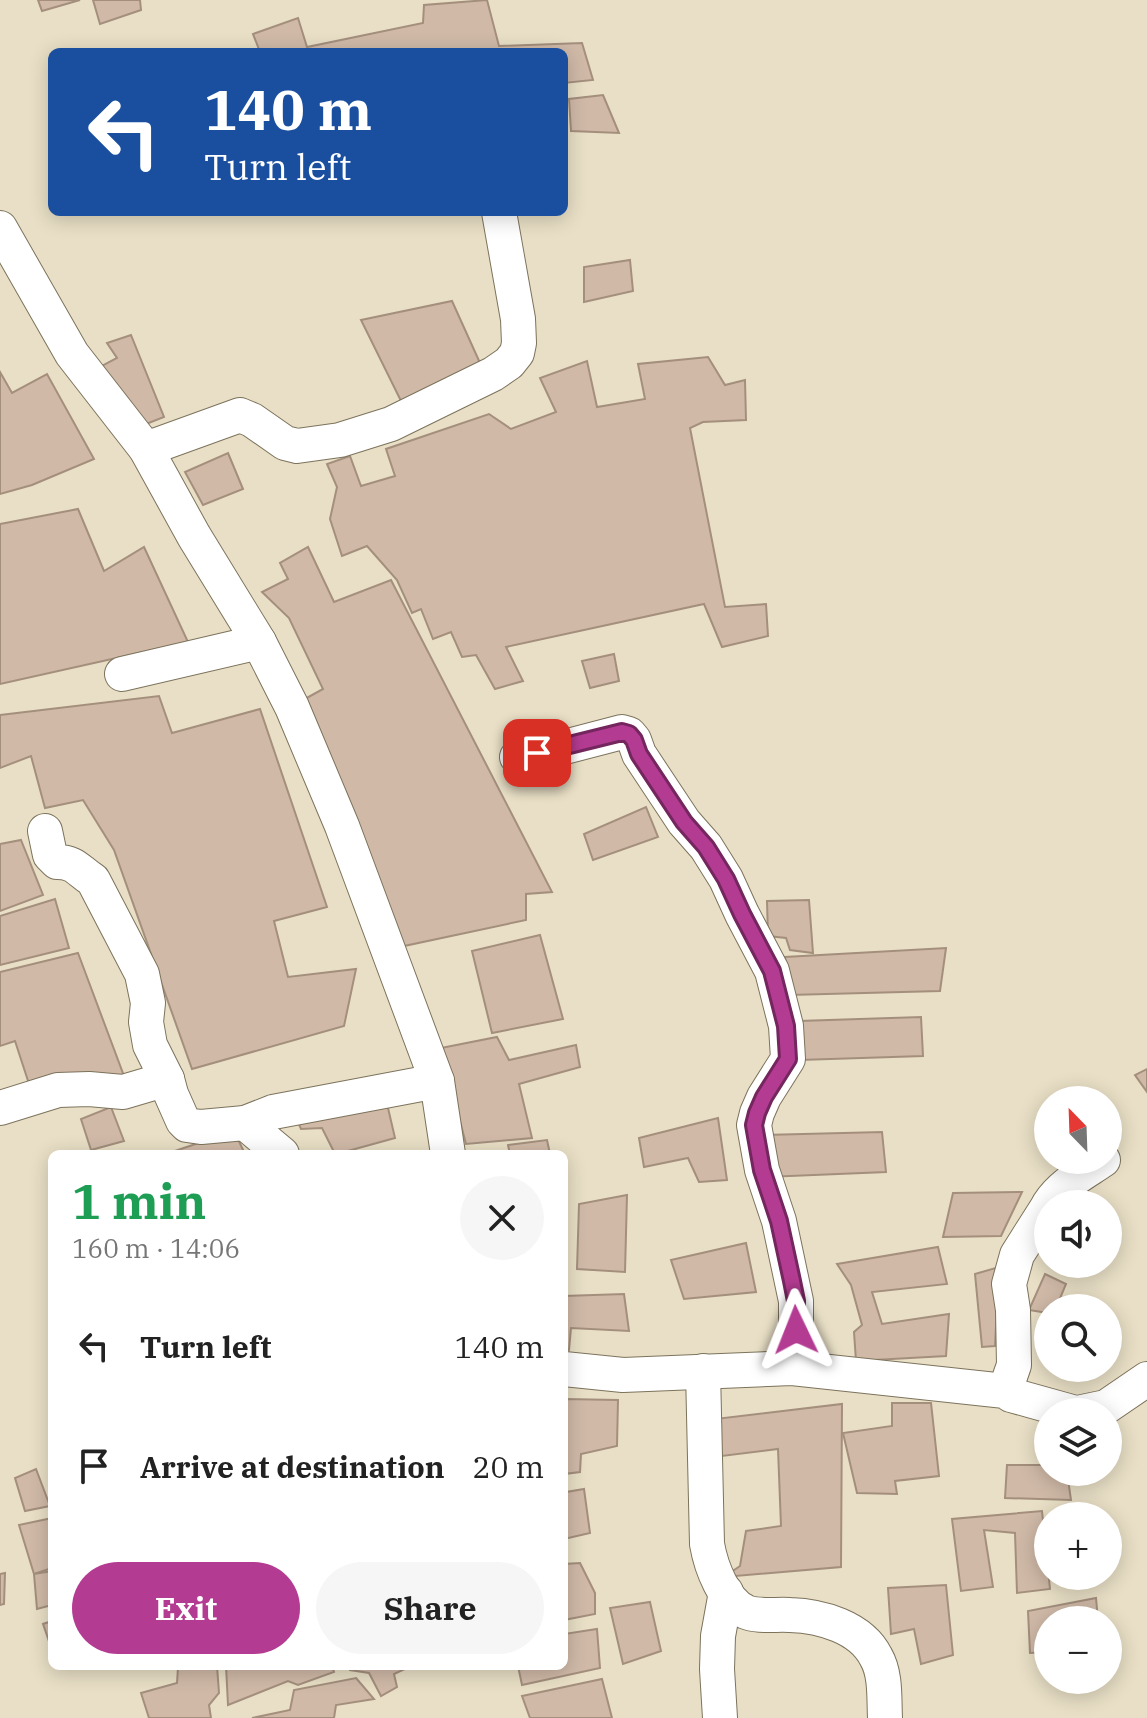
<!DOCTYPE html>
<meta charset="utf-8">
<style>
:root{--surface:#fff;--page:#f6f6f6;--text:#222;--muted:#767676;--accent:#b33b91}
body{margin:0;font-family:"IBM Plex Serif",serif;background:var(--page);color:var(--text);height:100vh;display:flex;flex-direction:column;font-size:30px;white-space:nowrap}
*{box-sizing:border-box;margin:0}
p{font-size:26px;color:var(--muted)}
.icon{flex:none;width:44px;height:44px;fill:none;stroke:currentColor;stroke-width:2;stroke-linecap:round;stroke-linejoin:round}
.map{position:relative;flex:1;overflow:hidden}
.details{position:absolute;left:48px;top:1150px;width:520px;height:520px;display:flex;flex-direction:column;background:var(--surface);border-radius:12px;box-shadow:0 4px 20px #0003}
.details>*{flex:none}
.hud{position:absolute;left:48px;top:48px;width:520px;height:168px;border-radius:12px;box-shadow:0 4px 20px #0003;background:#1a4fa0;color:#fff;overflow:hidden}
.needle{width:52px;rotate:337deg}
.fabs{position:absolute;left:1034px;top:1086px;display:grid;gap:16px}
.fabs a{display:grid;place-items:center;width:88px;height:88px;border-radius:50%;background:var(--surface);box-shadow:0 4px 20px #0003;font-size:40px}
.pin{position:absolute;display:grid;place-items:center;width:68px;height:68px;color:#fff;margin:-34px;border-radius:16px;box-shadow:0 4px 12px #0006}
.me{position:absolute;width:88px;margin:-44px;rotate:358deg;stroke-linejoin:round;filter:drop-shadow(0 0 6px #0008)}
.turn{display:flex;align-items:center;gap:28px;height:168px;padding:0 24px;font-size:36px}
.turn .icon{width:104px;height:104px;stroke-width:2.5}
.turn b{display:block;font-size:56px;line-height:68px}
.round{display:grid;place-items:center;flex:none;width:84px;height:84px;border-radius:42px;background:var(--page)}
.head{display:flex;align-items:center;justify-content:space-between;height:136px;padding:0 24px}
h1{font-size:48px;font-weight:800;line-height:60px;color:#1e9e55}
.action{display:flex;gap:16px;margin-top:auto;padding:16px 24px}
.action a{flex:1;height:92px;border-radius:48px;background:var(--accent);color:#fff;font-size:32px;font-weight:800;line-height:92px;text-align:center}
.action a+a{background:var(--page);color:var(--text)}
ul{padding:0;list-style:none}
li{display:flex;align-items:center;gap:24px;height:120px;padding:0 24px}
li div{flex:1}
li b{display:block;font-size:30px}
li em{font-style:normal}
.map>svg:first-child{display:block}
</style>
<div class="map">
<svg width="1147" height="1718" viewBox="0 0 1147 1718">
<rect width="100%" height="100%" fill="#e9dfc6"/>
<!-- building -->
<g fill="#d0b9a7" stroke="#a48f7d" stroke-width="2">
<polygon points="38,0 80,0 42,11"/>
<polygon points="93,0 140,0 141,10 100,24"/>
<polygon points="487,0 499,46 582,43 593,80 564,83 564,52 260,52 253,34 298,18 307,47 423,23 424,5"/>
<polygon points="603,95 619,133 571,131 569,99"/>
<polygon points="630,260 633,291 584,302 584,267"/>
<polygon points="452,301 485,374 402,403 361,320"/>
<polygon points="131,335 164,417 136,428 94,370 117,358 107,343"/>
<polygon points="708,357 725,385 745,380 746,420 703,422 690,428 725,607 766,604 768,636 722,647 704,604 506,647 523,681 495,689 476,655 462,657 451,632 433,639 421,609 412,613 397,580 367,546 342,556 330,519 337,487 327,464 350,456 361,486 395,476 386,449 489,414 511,429 556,412 540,378 587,361 597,407 645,399 638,364"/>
<polygon points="0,372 12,393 47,374 94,459 32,485 0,494"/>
<polygon points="228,453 243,489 203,505 185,472"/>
<polygon points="78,509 104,571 144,547 188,642 0,684 0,524"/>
<polygon points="308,547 334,602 391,580 552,892 526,894 526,920 404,946 294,705 323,689 289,618 262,592 288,579 280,563"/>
<polygon points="614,654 619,681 590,688 582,661"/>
<polygon points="159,696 172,733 260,709 327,907 274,921 288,977 356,969 344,1026 192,1069 114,850 83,800 45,808 31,756 0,768 0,715"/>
<polygon points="646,807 658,837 593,860 584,834"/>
<polygon points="21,840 43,895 0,911 0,844"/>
<polygon points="55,899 69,948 0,965 0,916"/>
<polygon points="809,900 813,953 790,950 786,938 768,936 767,901"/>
<polygon points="540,935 563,1019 492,1033 472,951"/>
<polygon points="946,948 940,991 789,995 785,957"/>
<polygon points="78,953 124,1076 31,1090 15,1041 0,1046 0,972"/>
<polygon points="921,1017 923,1056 800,1060 799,1021"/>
<polygon points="497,1037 509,1060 576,1045 580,1067 519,1084 532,1138 466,1144 441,1048"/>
<polygon points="1147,1069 1147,1092 1135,1075"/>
<polygon points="385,1095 395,1138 337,1154 335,1154 322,1128 301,1129 293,1111"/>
<polygon points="111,1107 124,1141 91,1150 81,1119"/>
<polygon points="718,1118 727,1180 699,1182 688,1158 644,1167 639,1138"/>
<polygon points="234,1131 245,1154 166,1154"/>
<polygon points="882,1132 886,1172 766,1177 764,1135"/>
<polygon points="547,1140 550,1154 510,1154 508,1145"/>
<polygon points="1022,1192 1001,1236 943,1237 953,1193"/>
<polygon points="627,1195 625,1272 577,1269 579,1204"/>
<polygon points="746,1243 756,1292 684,1299 671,1260"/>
<polygon points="938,1247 947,1284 872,1292 882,1324 949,1314 946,1356 856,1361 854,1332 862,1325 851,1285 837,1264"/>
<polygon points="999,1267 995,1346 982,1347 975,1274"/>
<polygon points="1045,1274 1066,1284 1056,1308 1048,1308 1048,1313 1029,1310"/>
<polygon points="624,1294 629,1331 571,1328 569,1350 564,1349 564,1296"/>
<polygon points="564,1399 618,1400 617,1446 581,1454 580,1472 564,1474"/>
<polygon points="892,1403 931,1403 939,1476 895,1481 897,1494 857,1493 843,1433 892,1426"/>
<polygon points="842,1404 841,1567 724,1577 740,1566 746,1531 781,1526 778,1449 722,1456 715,1419"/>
<polygon points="1007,1465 1048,1465 1048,1472 1067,1472 1071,1500 1005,1498"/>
<polygon points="36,1469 50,1506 25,1511 15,1478"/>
<polygon points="564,1486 566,1492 584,1489 590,1533 564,1539"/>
<polygon points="1042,1511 1050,1589 1017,1593 1015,1533 984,1530 993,1587 961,1591 952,1519"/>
<polygon points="52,1518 52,1568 34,1574 19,1525"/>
<polygon points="580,1563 595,1593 595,1614 564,1620 564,1564"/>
<polygon points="52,1571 52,1605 37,1609 34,1574"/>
<polygon points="5,1573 4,1604 0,1605 0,1574"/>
<polygon points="946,1585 953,1655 921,1664 914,1629 891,1634 888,1588"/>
<polygon points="1096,1598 1098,1620 1048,1620 1048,1652 1030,1653 1028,1611"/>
<polygon points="650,1602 661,1651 623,1664 610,1608"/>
<polygon points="52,1621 52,1650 43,1624"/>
<polygon points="597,1629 600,1668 522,1685 518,1666 564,1666 564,1634"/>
<polygon points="185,1666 217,1666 219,1693 209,1705 211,1718 149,1718 141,1693 177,1683 178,1667"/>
<polygon points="226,1666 332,1666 334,1672 298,1685 288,1681 228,1705"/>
<polygon points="348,1666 411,1666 394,1674 397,1687 381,1696 369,1673 350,1670"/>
<polygon points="356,1678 374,1699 336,1705 334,1718 252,1718 290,1710 294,1690"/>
<polygon points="602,1679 612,1718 530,1718 522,1696"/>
</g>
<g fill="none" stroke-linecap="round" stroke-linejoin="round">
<defs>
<g id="minor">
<polyline points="0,228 72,354 146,449 194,536 259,642 292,707 342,826 437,1081 448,1154"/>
<polyline points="146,449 240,415 252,420 285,443 297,446 340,440 391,424 493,374 509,363 517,353 519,343 518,319 499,212"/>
<polyline points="122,674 259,642"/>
<polyline points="517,757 557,749 622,732 629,734 634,740 639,754 684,822 706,847 726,879 742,914 772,971 786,1026 788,1059 764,1097 757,1113 754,1125 762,1170 779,1221 796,1301 796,1330 792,1368"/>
<path d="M45 831 50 855 57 862C76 862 78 871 93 880L142 974 148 1003 146 1022 150 1045 167 1079 171 1094 183 1121 187 1125 201 1127 245 1123 273 1112 437 1081"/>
<polyline points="0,1108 58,1090 89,1089 123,1092 167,1079"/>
<polyline points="245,1123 282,1154"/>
<path d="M1049 1204C1062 1184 1084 1173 1103 1160"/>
<polyline points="564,1369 623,1375 792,1368 1005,1391 1011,1395 1072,1412"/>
<path d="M703 1371 707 1544C711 1567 724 1602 746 1612 758 1617 777 1614 790 1615 821 1616 861 1627 876 1657 886 1674 884 1698 885 1718"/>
<polyline points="1005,1391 1014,1365 1013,1310 1009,1284 1017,1255 1048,1206"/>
<polyline points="1082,1412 1106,1407 1147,1379"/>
<polyline points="720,1718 717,1669 718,1636 726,1592"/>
</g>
</defs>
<!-- minor casing -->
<use href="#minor" stroke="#7c735c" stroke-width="36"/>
<!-- minor -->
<use href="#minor" stroke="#fff" stroke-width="34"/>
</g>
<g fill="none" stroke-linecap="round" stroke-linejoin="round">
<defs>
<polyline id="route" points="537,753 622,732 629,734 634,740 639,754 684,822 706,847 726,879 742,914 772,971 786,1026 788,1059 764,1097 757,1113 754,1125 762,1170 779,1221 792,1281 796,1301 796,1330"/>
</defs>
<!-- route casing -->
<use href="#route" stroke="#74265e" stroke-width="20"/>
<!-- route -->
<use href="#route" stroke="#b33b91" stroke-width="14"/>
</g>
</svg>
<div class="fabs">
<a><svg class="needle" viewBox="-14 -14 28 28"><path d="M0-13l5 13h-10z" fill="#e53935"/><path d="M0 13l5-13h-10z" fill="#767676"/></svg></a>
<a><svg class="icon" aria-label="sound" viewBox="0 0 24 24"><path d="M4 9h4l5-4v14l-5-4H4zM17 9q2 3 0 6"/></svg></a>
<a><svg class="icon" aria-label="search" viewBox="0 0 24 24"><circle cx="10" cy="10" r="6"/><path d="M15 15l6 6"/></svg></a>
<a><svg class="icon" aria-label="layers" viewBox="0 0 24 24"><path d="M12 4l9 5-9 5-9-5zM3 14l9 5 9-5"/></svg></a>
<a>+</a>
<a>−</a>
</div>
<div class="pin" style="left:537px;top:753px;background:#d93025"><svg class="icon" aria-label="arrive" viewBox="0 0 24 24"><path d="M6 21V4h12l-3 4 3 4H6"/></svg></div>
<svg class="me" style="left:796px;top:1330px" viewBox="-20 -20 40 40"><path d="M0-17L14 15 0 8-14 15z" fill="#b33b91" stroke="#fff" stroke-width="4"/></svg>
<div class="hud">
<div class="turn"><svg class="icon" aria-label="left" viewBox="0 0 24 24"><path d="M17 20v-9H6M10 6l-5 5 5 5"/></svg><div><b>140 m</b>Turn left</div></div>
</div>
<section class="details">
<div class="head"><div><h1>1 min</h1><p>160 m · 14:06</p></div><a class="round"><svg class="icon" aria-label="close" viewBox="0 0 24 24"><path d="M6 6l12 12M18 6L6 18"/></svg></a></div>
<ul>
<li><svg class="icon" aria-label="left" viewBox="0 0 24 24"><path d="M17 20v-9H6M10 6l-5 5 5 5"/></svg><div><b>Turn left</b></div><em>140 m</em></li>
<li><svg class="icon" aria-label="arrive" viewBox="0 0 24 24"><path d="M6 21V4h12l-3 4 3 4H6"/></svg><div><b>Arrive at destination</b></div><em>20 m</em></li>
</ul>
<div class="action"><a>Exit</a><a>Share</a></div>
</section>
</div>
